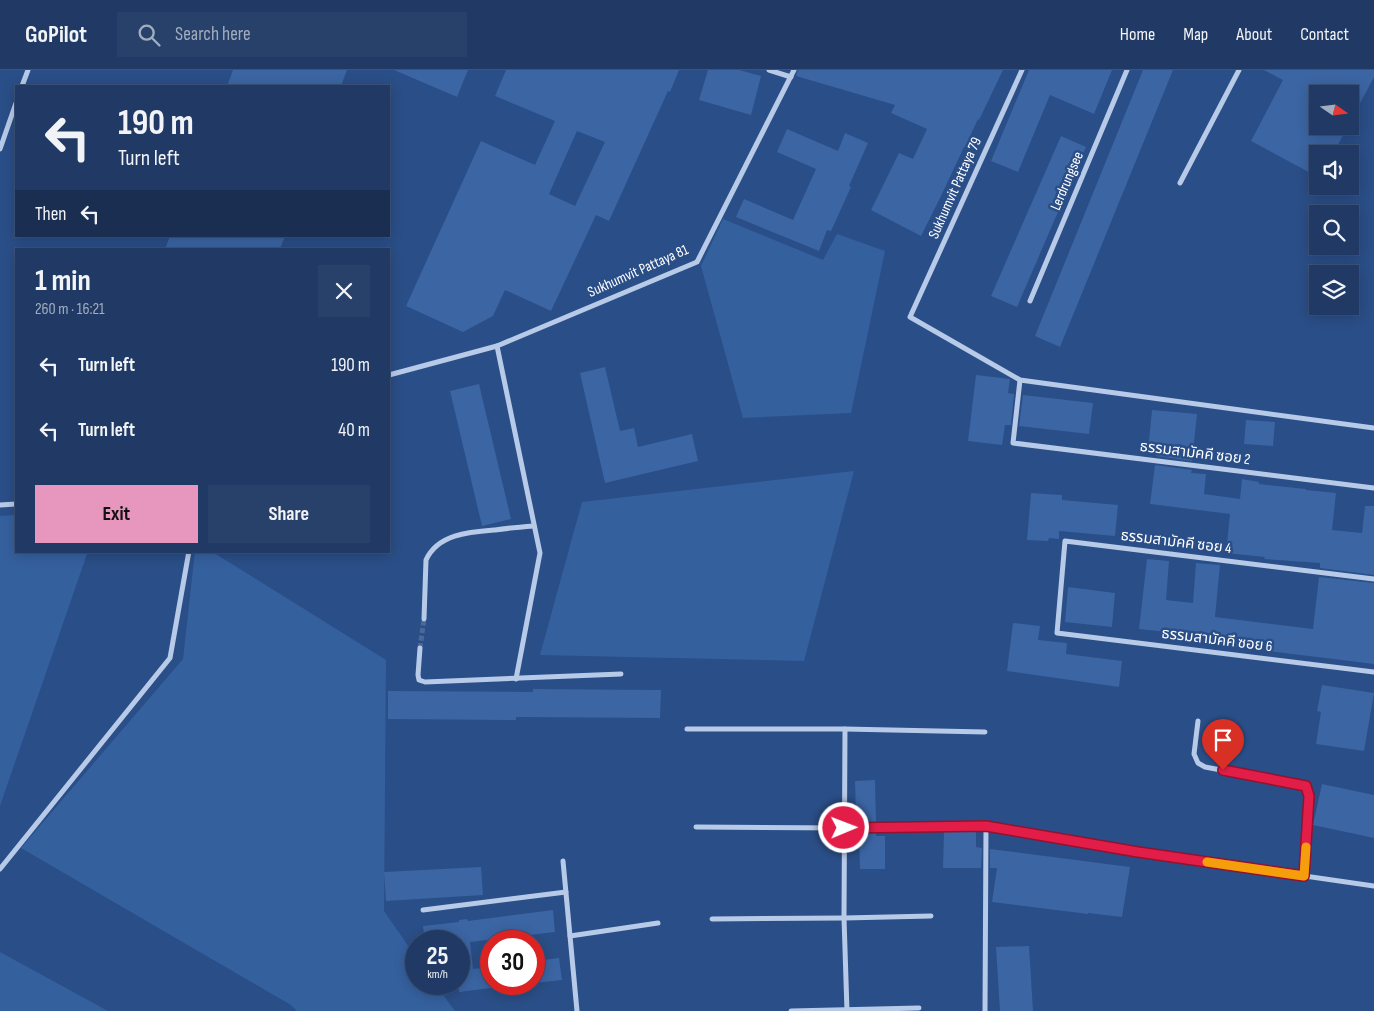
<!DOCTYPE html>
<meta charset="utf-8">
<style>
:root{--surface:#203a65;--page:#28416b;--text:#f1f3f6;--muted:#a2adbf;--line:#3d5479;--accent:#e797bd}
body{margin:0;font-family:"Sofia Sans Condensed","Noto Sans Thai",sans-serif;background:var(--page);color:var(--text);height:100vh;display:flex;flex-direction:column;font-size:19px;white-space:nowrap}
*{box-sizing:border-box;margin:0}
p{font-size:16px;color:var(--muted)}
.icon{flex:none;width:28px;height:28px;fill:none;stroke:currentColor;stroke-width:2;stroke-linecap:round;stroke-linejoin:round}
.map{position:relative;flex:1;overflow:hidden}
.details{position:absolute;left:15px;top:178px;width:375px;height:305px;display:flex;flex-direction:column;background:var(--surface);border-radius:0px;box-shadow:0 2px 12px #0003,0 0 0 1px var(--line)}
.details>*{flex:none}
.top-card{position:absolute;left:15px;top:15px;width:375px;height:152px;border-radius:0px;box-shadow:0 2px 12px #0003,0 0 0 1px var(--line);background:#203a65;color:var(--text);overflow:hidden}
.needle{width:32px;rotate:104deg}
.tools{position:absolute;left:1309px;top:15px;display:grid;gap:10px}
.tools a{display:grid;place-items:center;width:50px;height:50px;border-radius:0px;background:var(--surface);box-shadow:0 2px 12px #0003,0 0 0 1px var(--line);font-size:25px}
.speed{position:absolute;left:405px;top:860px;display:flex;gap:10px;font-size:25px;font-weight:700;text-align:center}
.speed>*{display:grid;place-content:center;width:65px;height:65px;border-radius:50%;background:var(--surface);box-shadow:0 2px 12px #0003,0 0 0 1px var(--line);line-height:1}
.speed small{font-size:12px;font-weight:400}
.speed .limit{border:8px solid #d22;background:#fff;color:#111}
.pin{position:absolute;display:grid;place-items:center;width:42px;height:42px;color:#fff;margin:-51px -21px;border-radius:50% 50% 50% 0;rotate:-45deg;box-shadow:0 0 5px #0007}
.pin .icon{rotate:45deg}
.me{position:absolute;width:55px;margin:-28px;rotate:89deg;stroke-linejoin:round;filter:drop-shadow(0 0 4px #0008)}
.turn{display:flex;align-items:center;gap:18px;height:105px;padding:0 20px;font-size:22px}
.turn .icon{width:65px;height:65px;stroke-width:2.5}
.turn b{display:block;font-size:35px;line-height:42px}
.then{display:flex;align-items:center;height:48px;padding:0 20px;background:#0003;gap:10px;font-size:19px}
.round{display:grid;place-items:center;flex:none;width:52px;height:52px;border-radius:0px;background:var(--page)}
.overview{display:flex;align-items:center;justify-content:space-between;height:85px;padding:0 20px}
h1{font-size:30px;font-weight:700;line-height:38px}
.action{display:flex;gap:10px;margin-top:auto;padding:10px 20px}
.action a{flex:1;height:58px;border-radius:0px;background:var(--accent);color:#111;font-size:20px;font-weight:700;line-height:58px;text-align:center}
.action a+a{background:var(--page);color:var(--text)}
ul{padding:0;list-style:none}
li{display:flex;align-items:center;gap:15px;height:65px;padding:0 20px}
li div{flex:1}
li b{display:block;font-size:19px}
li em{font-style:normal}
header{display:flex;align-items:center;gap:30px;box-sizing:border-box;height:70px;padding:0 25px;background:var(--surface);border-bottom:1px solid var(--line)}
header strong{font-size:24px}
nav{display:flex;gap:28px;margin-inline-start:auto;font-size:18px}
.search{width:350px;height:45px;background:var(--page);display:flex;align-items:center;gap:12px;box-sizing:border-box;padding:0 18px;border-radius:0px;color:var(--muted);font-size:19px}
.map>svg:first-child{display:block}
</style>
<header>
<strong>GoPilot</strong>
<div class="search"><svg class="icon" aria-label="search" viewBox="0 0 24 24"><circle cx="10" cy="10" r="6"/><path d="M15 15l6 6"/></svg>Search here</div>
<nav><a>Home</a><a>Map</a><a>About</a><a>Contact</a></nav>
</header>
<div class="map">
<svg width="1374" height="941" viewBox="0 0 1374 941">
<rect width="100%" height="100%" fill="#2a4e87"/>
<!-- green -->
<g fill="#35609e">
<polygon points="723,149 823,190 837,164 885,181 851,343 743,348 701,196"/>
<polygon points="854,401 804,591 540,585 582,432"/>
<polygon points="16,445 16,481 88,481 0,736 0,446"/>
<polygon points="195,481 211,481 386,590 384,841 416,887 416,914 435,914 455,941 297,941 291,935 21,778 183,589"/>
<polygon points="0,882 108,941 0,941"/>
</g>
<!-- building -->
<g fill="#3b65a3" fill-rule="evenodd">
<polygon points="233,0 347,0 341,16 227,16"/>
<polygon points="394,0 468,0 457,27"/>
<path d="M506 0H679L670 22 668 21 609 151 596 145 551 241 505 220 493 246 463 262 406 236 481 71 535 95 555 51 495 26ZM577 61 605 72 575 136 549 124Z"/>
<polygon points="708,0 739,0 761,6 751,45 699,30"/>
<polygon points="798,0 1003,0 979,50 978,49 965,77 964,77 942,124 921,166 871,140 899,83 913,89 927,59 891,43 895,35 796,6"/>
<polygon points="1029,0 1112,0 1094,44 1050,25 1018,102 991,91"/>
<polygon points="1143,0 1173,0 1060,277 1035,266"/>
<polygon points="1264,0 1374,0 1374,7 1350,52 1350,24 1318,24 1318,56 1348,56 1333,84 1318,84 1318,107 1251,71 1283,10"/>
<polygon points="787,59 838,81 845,63 868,73 849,116 851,117 831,161 827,160 819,181 736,147 744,129 793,150 816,99 777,82"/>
<polygon points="1061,66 1086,77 1017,237 991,226"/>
<polygon points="170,166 285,166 280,179 165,179"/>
<polygon points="605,297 620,361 634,358 638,377 692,364 698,391 605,413 580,303"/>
<polygon points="976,305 1010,309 1008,323 1014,324 1011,355 1005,355 1002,375 968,371"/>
<polygon points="479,314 511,449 482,456 450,321"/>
<polygon points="1023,325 1093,333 1089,364 1019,356"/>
<polygon points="1152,340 1197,344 1192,391 1156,386 1156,381 1148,380"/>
<polygon points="1246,350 1275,352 1273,376 1244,374"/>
<polygon points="1155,395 1192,400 1191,403 1206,404 1204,424 1240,429 1242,409 1259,412 1259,414 1306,419 1306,420 1336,423 1332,460 1362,463 1365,436 1374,436 1374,505 1320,498 1320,493 1264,489 1265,487 1226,483 1230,444 1150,434"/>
<polygon points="1031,423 1062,425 1062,430 1118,435 1115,466 1059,461 1059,469 1049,468 1048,471 1027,470"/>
<polygon points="1147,489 1169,491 1166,530 1193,533 1196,493 1220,495 1215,547 1313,559 1319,507 1374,513 1374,594 1212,574 1213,567 1139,559"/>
<polygon points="1068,517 1115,523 1112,557 1065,552"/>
<polygon points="1013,553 1040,556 1038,570 1067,573 1066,584 1122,591 1119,617 1007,601"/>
<polygon points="1322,615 1374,623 1364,681 1316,674 1321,642 1317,641"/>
<polygon points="533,619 661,620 660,648 516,647 516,650 388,649 388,621 533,622"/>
<polygon points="875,710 876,753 859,753 859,747 856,747 855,711"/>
<polygon points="1322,714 1374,725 1374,768 1313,755"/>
<polygon points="859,762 876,762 876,766 885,766 885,799 860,799"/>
<polygon points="944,762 976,762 976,777 982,778 981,798 943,798"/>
<polygon points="990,779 1130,797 1122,847 1088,843 1088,844 992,832 997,798 990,798"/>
<polygon points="481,797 483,825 386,831 384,802"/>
<polygon points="553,840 555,862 470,872 473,899 491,897 491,918 459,922 459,871 425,871 423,856 459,852 459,850 467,849 468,851"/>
<polygon points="1029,876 1033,941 1000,941 996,877"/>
<polygon points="559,888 562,910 534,913 534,891"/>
</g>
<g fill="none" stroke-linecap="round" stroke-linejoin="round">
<!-- street-tunnel -->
<polyline stroke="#4a6999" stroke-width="5" stroke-dasharray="5 2.5" stroke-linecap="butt" points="420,578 424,549"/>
<!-- street -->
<g stroke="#b7cae8" stroke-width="5">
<polyline points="769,0 791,7"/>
<polyline points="1022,0 910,247 1020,310 1374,358"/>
<polyline points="22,16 28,0"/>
<polyline points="0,79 16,33"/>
<polyline points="1180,113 1239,0"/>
<polyline points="1030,231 1127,0"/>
<polyline points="497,276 540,483 516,609"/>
<polyline points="389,305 497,276 697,192 794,0"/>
<polyline points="1020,310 1013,373 1374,418"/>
<polyline points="0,435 16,434"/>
<polyline points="1374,509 1065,471 1057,563 1374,602"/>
<path d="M424 549 426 490C438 464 469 462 495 460 508 458 521 457 534 456"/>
<polyline points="420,578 418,605 419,610 425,612 621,604"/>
<polyline points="1198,651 1194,684 1198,693 1205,697 1306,716 1309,726 1304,806"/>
<polyline points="687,659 845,659 985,662"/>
<polyline points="845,659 844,848 847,941"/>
<polyline points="696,757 844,758 986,756 1138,782 1374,816"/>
<polyline points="563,791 577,941"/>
<polyline points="0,799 170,588 189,481"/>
<polyline points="423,840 566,822"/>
<polyline points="712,849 844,848 931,846"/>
<polyline points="570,866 658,853"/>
<polyline points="791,941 919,938"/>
<polyline points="985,941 986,756"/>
</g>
</g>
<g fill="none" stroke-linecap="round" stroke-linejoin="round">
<defs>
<polyline id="route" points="844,758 986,756 1138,782 1304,806 1309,726 1306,716 1223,700"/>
</defs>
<!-- route casing -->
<use href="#route" stroke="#92132f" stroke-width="12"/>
<!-- route -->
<use href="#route" stroke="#e11d48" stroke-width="9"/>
<!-- slow -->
<polyline stroke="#f59e0b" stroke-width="9" points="1207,792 1304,806 1306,777"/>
</g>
<g text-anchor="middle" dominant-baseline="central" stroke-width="5" stroke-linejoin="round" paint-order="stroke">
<!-- street labels -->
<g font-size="15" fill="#fff" stroke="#2a4e87">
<text transform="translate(1067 111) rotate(-67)">Lerdrungsee</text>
<text transform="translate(955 118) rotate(-66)">Sukhumvit Pattaya 79</text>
<text transform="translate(638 201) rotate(-24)">Sukhumvit Pattaya 81</text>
<text transform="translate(1195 383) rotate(7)">ธรรมสามัคคี ซอย 2</text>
<text transform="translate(1176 472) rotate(7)">ธรรมสามัคคี ซอย 4</text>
<text transform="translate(1217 570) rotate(7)">ธรรมสามัคคี ซอย 6</text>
</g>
</g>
</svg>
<div class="tools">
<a><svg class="needle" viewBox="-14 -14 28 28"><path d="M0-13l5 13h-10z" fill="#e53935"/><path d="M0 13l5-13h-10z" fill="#a2adbf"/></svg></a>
<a><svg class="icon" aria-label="sound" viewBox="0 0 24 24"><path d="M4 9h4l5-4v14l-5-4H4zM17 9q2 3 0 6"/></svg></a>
<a><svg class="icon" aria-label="search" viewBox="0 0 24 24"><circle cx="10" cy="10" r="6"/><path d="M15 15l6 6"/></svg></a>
<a><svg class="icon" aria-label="layers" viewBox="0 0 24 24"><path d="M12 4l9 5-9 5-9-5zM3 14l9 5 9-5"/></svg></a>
</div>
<div class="speed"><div>25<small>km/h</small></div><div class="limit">30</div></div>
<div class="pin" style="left:1223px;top:700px;background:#d93025"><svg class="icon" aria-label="arrive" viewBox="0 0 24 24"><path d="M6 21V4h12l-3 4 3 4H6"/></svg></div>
<svg class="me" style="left:844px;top:758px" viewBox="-20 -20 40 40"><circle r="17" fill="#e11d48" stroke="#fff" stroke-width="3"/><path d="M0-11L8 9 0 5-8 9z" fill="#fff"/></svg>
<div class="top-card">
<div class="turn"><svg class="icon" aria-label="left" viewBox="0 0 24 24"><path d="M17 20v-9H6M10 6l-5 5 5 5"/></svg><div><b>190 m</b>Turn left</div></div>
<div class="then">Then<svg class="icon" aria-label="left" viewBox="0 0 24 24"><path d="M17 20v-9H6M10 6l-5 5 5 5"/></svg></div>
</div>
<section class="details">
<div class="overview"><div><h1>1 min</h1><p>260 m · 16:21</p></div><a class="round"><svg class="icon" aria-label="close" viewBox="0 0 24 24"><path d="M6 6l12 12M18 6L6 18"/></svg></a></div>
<ul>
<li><svg class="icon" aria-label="left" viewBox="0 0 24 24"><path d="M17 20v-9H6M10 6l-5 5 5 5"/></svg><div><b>Turn left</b></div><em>190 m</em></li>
<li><svg class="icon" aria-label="left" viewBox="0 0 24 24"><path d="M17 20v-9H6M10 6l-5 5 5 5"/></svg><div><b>Turn left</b></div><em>40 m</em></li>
</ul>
<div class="action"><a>Exit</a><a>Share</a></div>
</section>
</div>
